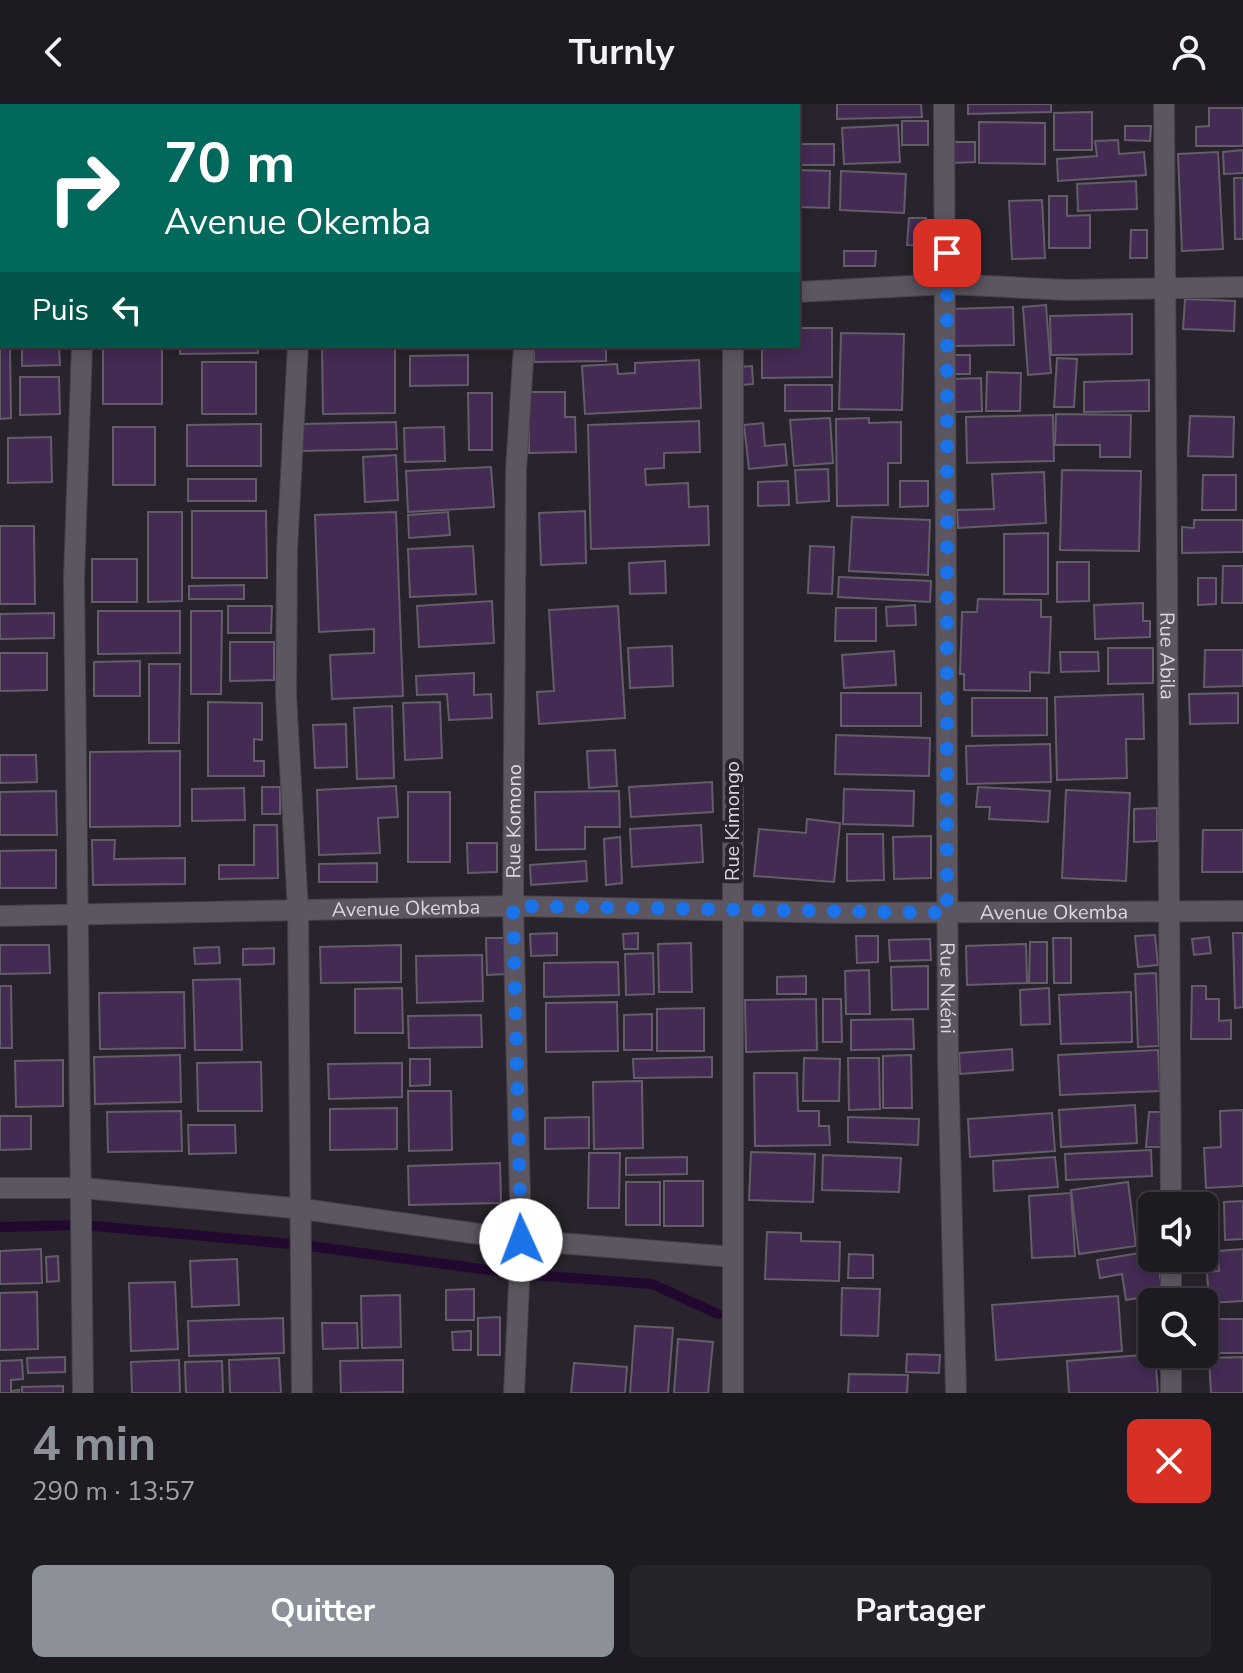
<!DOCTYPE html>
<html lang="fr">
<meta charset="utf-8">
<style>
:root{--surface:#1e1a21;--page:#26232a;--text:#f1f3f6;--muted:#a1a1a5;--line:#3c383f;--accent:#8c9099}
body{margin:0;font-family:"Nunito Sans",sans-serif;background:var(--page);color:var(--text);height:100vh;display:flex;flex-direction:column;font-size:30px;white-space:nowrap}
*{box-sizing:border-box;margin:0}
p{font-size:26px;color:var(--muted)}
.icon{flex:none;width:44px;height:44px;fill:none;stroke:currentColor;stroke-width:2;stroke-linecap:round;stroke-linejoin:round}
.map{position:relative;height:1289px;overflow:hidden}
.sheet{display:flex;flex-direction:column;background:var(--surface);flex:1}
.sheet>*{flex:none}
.top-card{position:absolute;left:0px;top:0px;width:800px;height:244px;box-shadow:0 4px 12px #0003,0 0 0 2px var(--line);background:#00695c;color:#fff;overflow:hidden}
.buttons{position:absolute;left:1138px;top:1088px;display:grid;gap:16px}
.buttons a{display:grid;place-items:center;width:80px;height:80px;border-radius:12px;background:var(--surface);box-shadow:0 4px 12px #0003,0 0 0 2px var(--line);font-size:40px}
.pin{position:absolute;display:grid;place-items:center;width:68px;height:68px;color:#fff;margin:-34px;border-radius:16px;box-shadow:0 4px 12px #0006}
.me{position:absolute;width:88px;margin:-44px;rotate:358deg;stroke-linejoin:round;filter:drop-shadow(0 0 6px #0008)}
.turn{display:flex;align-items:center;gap:28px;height:168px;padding:0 32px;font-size:36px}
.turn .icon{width:104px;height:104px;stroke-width:2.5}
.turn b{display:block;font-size:56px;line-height:68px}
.then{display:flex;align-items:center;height:76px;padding:0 32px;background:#0003;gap:16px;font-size:30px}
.round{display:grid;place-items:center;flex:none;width:84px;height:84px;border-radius:12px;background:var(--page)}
.head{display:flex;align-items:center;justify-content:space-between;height:136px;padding:0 32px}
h1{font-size:48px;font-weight:700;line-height:60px;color:var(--accent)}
.button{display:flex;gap:16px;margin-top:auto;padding:16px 32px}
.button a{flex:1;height:92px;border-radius:12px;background:var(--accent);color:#fff;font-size:32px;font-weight:700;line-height:92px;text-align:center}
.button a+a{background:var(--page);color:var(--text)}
header{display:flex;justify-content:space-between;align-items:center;height:104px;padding:0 32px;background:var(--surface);font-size:36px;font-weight:700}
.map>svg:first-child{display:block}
</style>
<header><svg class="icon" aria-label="back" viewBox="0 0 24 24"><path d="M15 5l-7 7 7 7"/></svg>Turnly<svg class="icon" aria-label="person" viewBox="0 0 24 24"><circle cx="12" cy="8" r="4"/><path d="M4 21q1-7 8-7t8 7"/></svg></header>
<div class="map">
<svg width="1243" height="1289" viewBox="0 0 1243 1289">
<rect width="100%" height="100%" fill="#28232c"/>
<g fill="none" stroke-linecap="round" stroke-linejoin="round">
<!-- stream -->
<polyline stroke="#21082f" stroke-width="10" points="0,1123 83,1121 302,1141 519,1170 652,1180 718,1210"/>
</g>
<!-- building -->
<g fill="#432b54" stroke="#635d68" stroke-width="2">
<polygon points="837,0 921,0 922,13 837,15"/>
<polygon points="968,0 1051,0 1051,8 968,10"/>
<polygon points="1209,4 1243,4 1243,42 1196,42 1196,23 1209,22"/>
<polygon points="1092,8 1092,46 1054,46 1054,9"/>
<rect x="902" y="17" width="26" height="24"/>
<polygon points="979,18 1045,19 1045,60 979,59"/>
<polygon points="898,21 900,58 844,60 842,24"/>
<polygon points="1125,22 1151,22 1150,37 1125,36"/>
<polygon points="1118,36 1119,50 1144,48 1146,71 1058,77 1057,55 1097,52 1095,37"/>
<polygon points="953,38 975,38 975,58 953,59"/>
<rect x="798" y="40" width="36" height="21"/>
<polygon points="1243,46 1243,69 1224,70 1223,48"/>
<polygon points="1218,48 1223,145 1182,147 1178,50"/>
<polygon points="798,66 830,67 829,104 798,103"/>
<polygon points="841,67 906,70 904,109 840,106"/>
<polygon points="1234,74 1243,74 1243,135 1235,135"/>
<polygon points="1136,77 1137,105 1078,107 1077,80"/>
<polygon points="1049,92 1067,92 1067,112 1090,111 1090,144 1049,144"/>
<polygon points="1042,96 1045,154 1012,155 1009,97"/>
<polygon points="909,114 926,114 925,142 907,141"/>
<polygon points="1131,126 1147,126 1147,154 1130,154"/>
<polygon points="844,147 876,147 875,162 844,162"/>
<polygon points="1185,195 1235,197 1234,227 1183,225"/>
<polygon points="1046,201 1051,269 1028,271 1023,203"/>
<polygon points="1013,203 1014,241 953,242 952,205"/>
<polygon points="1132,210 1132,250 1051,251 1050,212"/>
<polygon points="0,224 2,242 10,242 11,314 0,315"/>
<polygon points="798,224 832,224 832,273 762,274 762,242 798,242"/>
<polygon points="841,229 904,230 902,306 839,305"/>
<polygon points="22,242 59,242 60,261 22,262"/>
<rect x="103" y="242" width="59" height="58"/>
<polygon points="180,242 258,242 258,249 180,250"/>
<polygon points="322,242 395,242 395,309 323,310"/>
<polygon points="534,242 606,242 606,257 534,258"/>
<polygon points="468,251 468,281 410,282 410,252"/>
<rect x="955" y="251" width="15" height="19"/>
<polygon points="1057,254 1077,255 1074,303 1054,303"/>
<polygon points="699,256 701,304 585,310 582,262 617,260 618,270 635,269 635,259"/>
<rect x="202" y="258" width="54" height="52"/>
<polygon points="752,262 753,280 742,281 740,263"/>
<polygon points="987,268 1021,269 1020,307 986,307"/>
<polygon points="20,273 59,273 60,310 20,311"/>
<polygon points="981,274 982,307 955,308 954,275"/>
<polygon points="1149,276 1149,307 1084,308 1084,278"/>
<rect x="785" y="281" width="47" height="26"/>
<polygon points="529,288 565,288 565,313 575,313 576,348 529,349"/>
<polygon points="468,289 492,289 492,346 469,346"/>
<polygon points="1056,310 1131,311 1130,353 1100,353 1100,341 1055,341"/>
<polygon points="1053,311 1054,357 967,359 966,313"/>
<polygon points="1190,312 1234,313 1233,353 1188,352"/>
<polygon points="830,314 833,359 794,362 790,316"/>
<polygon points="869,314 869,319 901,318 901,359 888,359 888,401 837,402 836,315"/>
<polygon points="699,317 700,348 664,349 664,364 645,365 646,381 688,379 689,403 708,402 709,441 591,445 588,321"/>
<polygon points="396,318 397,345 302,347 302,320"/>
<polygon points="763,319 765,342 785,340 787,361 749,365 744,321"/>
<polygon points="261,320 261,362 187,362 187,321"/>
<rect x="113" y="323" width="42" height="58"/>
<polygon points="444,323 445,357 405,358 404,324"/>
<polygon points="51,333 52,378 8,379 8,334"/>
<polygon points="396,351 398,396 365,398 363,353"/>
<polygon points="491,363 494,403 408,408 406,367"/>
<polygon points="828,365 829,397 797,399 795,366"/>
<polygon points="1062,366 1141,367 1139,447 1060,446"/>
<polygon points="1044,368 1046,419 958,424 957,406 994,405 992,370"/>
<polygon points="1203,371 1236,371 1236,406 1202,406"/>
<rect x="188" y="375" width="68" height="22"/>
<polygon points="788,377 789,401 758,402 758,378"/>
<polygon points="900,377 928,377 928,402 900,403"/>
<polygon points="192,407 266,407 267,474 192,474"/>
<polygon points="585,407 586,459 541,461 539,409"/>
<polygon points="148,408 182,408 182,497 148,498"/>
<polygon points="396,408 403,592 332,595 330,551 374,549 374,525 319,528 315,411"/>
<polygon points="448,408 450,431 409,434 408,411"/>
<polygon points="852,413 930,416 928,471 849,467"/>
<polygon points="1194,416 1243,416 1243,448 1182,449 1182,423 1194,424"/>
<polygon points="0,422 34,422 35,500 0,500"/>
<polygon points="1048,429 1048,490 1004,490 1004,430"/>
<polygon points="473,442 476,490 410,493 408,445"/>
<polygon points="810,442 834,443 832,490 808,489"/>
<rect x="92" y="455" width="45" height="43"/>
<polygon points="665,457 666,489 630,490 629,459"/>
<polygon points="1057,458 1089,458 1089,497 1057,498"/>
<polygon points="1223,462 1243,462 1243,499 1222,499"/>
<polygon points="839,473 931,477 930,498 838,493"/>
<polygon points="1198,474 1216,474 1216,500 1198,501"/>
<polygon points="244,481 244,495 189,495 189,482"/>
<polygon points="978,495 1041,496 1041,513 1051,513 1049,569 1030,568 1030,587 964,586 964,570 960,570 962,508 977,508"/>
<polygon points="492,497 494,539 419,543 417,502"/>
<polygon points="1143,499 1143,517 1150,517 1150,533 1095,535 1094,501"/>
<polygon points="915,501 916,521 887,522 886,503"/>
<polygon points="228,502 272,502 271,529 228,529"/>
<polygon points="618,502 625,614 539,620 537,588 554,587 549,506"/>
<polygon points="836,504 876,504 876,537 835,537"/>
<polygon points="98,507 180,507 180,549 98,550"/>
<polygon points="191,507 222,507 221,590 191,590"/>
<polygon points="54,509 54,534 0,535 0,510"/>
<polygon points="230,538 274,538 274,576 230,577"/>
<polygon points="672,542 673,582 630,584 628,544"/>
<polygon points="1108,544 1153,544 1153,579 1108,580"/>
<polygon points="1205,546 1243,546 1243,582 1204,583"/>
<polygon points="894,547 896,581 844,584 842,551"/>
<polygon points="1060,548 1098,548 1099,567 1061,568"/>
<polygon points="0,549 47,549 47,586 0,587"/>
<polygon points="140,557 140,592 94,592 94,558"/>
<polygon points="149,560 180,560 179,639 149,639"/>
<polygon points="474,569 474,591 491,590 492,614 449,616 447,590 417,591 416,572"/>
<rect x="841" y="589" width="80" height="33"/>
<polygon points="1238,589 1238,619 1190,620 1189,590"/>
<polygon points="1143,590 1144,635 1126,635 1127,674 1057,676 1055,593"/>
<polygon points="972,594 1047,594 1047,631 972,632"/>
<polygon points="208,598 262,599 262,636 254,635 254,657 264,657 264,672 208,672"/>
<polygon points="440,598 442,654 405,656 403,599"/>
<polygon points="392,602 394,674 357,675 354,604"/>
<polygon points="346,620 347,663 315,664 313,621"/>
<polygon points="836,631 930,634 929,672 835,670"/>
<polygon points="1050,640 1051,678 967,680 966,642"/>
<polygon points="615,646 617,682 589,684 587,647"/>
<polygon points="180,647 180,722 90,723 90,648"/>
<polygon points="0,651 36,651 37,678 0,679"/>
<polygon points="712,678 713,708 631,713 629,683"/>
<polygon points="396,682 398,713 378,714 380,749 319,751 317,686"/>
<rect x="262" y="683" width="18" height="27"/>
<polygon points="978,683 1050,687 1048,718 989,715 990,703 976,703"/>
<polygon points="244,684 245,716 192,717 192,685"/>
<polygon points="844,685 914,687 913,722 843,720"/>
<polygon points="1066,686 1130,689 1126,777 1062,774"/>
<polygon points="56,687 57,731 0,731 0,688"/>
<polygon points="619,687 620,723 585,723 585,745 536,746 535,688"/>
<rect x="408" y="688" width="42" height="70"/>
<polygon points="1157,704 1157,737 1134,738 1134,705"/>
<polygon points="807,715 840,719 834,778 754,772 759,725 806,729"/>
<polygon points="254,721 277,721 278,774 219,775 219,761 254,761"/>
<polygon points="701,721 703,758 632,763 630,725"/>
<polygon points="1203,726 1243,726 1243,768 1202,768"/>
<polygon points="847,730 883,730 884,776 847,777"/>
<polygon points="931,732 931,774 894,775 893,733"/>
<polygon points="620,733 622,779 606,781 604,735"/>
<polygon points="92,736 115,736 114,755 185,754 185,780 93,781"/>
<polygon points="467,739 497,739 497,768 468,769"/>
<polygon points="56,746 56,784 0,784 0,747"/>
<polygon points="586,757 587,777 531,781 530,761"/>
<polygon points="377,759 377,778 319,778 319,760"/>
<polygon points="557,829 557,851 531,852 530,830"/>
<polygon points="638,829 638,845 624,845 623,830"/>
<polygon points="1233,829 1243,829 1243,903 1235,904"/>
<polygon points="1155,831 1158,861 1138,863 1135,832"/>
<polygon points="856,832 878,832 878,858 857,859"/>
<polygon points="1209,833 1211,849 1194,851 1192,835"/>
<polygon points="486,834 506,834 506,870 487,871"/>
<polygon points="1053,834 1071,834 1071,879 1054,879"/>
<polygon points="930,835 931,856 890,857 889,836"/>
<polygon points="1030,838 1047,838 1047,879 1029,879"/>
<polygon points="691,839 692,888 659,888 658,840"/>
<polygon points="1026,840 1027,879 967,881 966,842"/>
<polygon points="0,841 49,841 50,869 0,870"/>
<polygon points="401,841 401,878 321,879 320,843"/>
<polygon points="219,843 220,859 195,860 194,844"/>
<polygon points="274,844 274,860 243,861 243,845"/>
<polygon points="653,849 654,890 626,891 625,850"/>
<polygon points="482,851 483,897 417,899 416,852"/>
<polygon points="618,858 619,891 544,893 544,859"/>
<polygon points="928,862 928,905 892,906 891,863"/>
<polygon points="869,866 870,910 846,910 845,867"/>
<polygon points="1156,869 1159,942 1138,943 1135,870"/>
<polygon points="806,872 806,890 777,890 777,873"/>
<polygon points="240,875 242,946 195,946 193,876"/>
<polygon points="0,882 11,882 12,944 0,944"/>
<polygon points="1192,882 1206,882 1206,895 1219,895 1219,917 1231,916 1231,935 1191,935"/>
<polygon points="402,884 403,929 355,929 355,885"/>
<polygon points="1049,884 1050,920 1021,921 1020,886"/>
<polygon points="184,888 185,944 100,945 99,889"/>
<polygon points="1131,888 1132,938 1061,940 1059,891"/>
<polygon points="816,895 817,946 746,948 745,896"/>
<polygon points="823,895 841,895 842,938 823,938"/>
<polygon points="617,898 618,947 546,948 546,899"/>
<polygon points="704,904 704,947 657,947 657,905"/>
<polygon points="652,910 652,946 624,946 624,911"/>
<polygon points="481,911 482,943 409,944 408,912"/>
<polygon points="913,915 914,945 851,946 851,916"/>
<polygon points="1012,945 1013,966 960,970 959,949"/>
<polygon points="1158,946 1160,987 1060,991 1058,951"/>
<polygon points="180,951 181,998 95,1000 94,953"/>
<polygon points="911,951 912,1004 883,1004 883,952"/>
<polygon points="712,953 712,973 634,974 633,955"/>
<polygon points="804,954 840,955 839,997 803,997"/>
<polygon points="848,954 879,954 880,1005 849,1006"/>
<polygon points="410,955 430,955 430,981 410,982"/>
<polygon points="63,956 63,1002 16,1003 15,957"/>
<polygon points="261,958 262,1007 198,1007 197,959"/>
<polygon points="402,959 402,993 329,995 328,960"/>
<polygon points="754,969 797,969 798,1007 819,1007 819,1022 829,1022 830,1041 755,1042"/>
<polygon points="642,977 643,1044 594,1045 593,978"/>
<polygon points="408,987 451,987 452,1046 409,1047"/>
<polygon points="1135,1001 1137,1039 1061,1043 1059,1006"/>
<polygon points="397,1004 397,1045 330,1046 330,1005"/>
<polygon points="1243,1006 1243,1082 1206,1084 1204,1044 1221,1043 1220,1007"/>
<polygon points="181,1007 182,1047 108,1048 107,1008"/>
<polygon points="1149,1008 1161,1008 1163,1043 1146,1043"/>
<polygon points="1052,1009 1055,1047 970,1053 968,1015"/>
<polygon points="0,1012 31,1012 31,1045 0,1046"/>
<polygon points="589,1013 589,1044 545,1045 545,1014"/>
<polygon points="848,1013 919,1015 918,1041 848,1038"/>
<polygon points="188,1021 235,1021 236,1049 189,1050"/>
<polygon points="1151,1046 1152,1072 1066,1076 1065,1050"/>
<polygon points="751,1048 815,1050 813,1098 749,1096"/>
<polygon points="589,1049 620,1049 619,1104 588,1104"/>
<polygon points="823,1051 901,1054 899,1088 822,1086"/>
<polygon points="687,1053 687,1070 626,1071 626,1054"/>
<polygon points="1055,1053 1058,1083 994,1087 993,1057"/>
<polygon points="500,1059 501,1099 409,1101 408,1062"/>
<rect x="664" y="1077" width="39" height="45"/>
<rect x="626" y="1078" width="34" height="43"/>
<polygon points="1128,1078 1136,1142 1079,1150 1071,1086"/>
<polygon points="1071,1089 1075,1152 1032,1154 1029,1092"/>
<polygon points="1243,1097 1243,1135 1225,1136 1224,1098"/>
<polygon points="1152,1107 1152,1137 1142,1137 1140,1108"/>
<polygon points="767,1128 801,1129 801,1137 840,1138 839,1177 765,1175"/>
<polygon points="41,1145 42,1179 0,1180 0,1147"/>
<polygon points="1243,1145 1243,1197 1209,1199 1207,1168 1219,1167 1218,1147"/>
<polygon points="1152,1147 1152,1154 1157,1154 1163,1190 1126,1196 1122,1170 1100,1174 1097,1156"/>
<polygon points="849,1150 873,1151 873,1174 848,1174"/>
<polygon points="58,1152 59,1177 47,1178 46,1153"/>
<polygon points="237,1155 239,1201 192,1203 190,1157"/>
<polygon points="175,1178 178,1245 131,1247 129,1179"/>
<polygon points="842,1184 880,1185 878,1232 841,1231"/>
<polygon points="474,1185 474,1216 446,1216 446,1186"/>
<polygon points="37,1188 38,1245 0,1246 0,1189"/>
<polygon points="400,1191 401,1243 362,1244 361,1192"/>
<polygon points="1118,1192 1122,1247 996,1256 992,1201"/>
<polygon points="500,1213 500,1251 478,1251 478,1214"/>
<polygon points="283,1214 284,1249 189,1252 188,1217"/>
<rect x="1211" y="1215" width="32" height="34"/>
<polygon points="322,1219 357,1219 358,1244 323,1245"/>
<polygon points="635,1222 673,1224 668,1289 630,1289"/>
<polygon points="471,1227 471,1246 453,1246 452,1228"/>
<polygon points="678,1235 713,1238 708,1289 674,1289"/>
<polygon points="907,1250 940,1251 939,1269 906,1268"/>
<polygon points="1155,1250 1158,1289 1069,1289 1067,1257"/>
<polygon points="65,1253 65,1268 28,1269 27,1254"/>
<polygon points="1243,1253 1243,1289 1211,1289 1209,1254"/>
<polygon points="279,1254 281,1289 230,1289 229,1256"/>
<polygon points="22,1256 23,1275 11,1276 11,1287 19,1286 19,1289 0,1289 0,1257"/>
<polygon points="179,1256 180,1289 132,1289 131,1258"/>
<polygon points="403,1256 403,1288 341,1289 340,1257"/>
<polygon points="222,1257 223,1289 186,1289 185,1258"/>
<polygon points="574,1259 627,1263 625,1289 571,1289"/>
<polygon points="849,1270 908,1271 907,1289 848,1289"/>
<polygon points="63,1282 63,1289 22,1289 22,1283"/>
</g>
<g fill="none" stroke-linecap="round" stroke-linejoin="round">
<defs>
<g id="minor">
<polyline points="72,0 72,2"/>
<polyline points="511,0 511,2"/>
<polyline points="730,0 730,2"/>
<path id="s1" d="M944 0 948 954 956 1289"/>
<path id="s2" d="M1164 0 1171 1102"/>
<polyline points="292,2 292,0"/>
<polyline points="798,188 947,180 1068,186 1243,183"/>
<polyline points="0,201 2,201"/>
<polyline points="82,242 74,474 83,1289"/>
<polyline points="298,242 287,446 286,591 298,806 302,1289"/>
<path id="s3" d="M0 812 513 802 841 809 1243 807"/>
<polyline points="0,1084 83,1084 303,1105 521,1136 733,1153"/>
<polyline points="1171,1198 1171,1154"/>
<path id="s4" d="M514 1289 521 1136 513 802 516 366 524 242"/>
<polyline points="733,1289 733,242"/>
<polyline points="1171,1289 1171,1250"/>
</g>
</defs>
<!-- minor casing -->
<use href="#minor" stroke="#464149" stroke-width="22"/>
<!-- minor -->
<use href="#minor" stroke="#5c5661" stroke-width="20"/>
</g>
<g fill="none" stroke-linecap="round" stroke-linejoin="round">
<!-- route -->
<polyline stroke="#1a73e8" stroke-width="14" stroke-dasharray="0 25.2" points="521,1136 513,802 947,809 947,149"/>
</g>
<g text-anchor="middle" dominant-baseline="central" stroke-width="8" stroke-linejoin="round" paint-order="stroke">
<!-- street labels -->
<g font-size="20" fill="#dbd7de" stroke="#28232c">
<text stroke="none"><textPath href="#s2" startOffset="552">Rue Abila</textPath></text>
<text stroke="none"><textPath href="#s4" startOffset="572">Rue Komono</textPath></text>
<text transform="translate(732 717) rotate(-90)">Rue Kimongo</text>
<text stroke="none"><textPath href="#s3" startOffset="406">Avenue Okemba</textPath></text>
<text stroke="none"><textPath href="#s3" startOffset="1054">Avenue Okemba</textPath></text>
<text stroke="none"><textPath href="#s1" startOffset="884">Rue Nkéni</textPath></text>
</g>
</g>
</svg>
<div class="buttons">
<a><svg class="icon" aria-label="sound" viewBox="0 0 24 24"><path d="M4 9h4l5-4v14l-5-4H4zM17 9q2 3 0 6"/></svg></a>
<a><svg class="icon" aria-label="search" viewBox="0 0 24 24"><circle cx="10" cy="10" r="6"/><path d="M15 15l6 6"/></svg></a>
</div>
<div class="pin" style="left:947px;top:149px;background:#d93025"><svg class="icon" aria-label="arrive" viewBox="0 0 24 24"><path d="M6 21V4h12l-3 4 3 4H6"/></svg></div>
<svg class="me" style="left:521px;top:1136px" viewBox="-20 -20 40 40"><circle r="19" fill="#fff"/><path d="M0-13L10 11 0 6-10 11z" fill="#1a73e8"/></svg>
<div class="top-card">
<div class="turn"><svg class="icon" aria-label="right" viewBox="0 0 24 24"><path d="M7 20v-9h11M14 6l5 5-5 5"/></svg><div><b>70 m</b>Avenue Okemba</div></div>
<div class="then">Puis<svg class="icon" aria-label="left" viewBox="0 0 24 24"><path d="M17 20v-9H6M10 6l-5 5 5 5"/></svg></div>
</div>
</div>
<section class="sheet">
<div class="head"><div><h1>4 min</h1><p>290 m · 13:57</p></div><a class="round" style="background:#d93025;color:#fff"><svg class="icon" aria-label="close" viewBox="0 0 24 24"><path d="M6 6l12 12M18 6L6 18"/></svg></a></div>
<div class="button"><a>Quitter</a><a>Partager</a></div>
</section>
